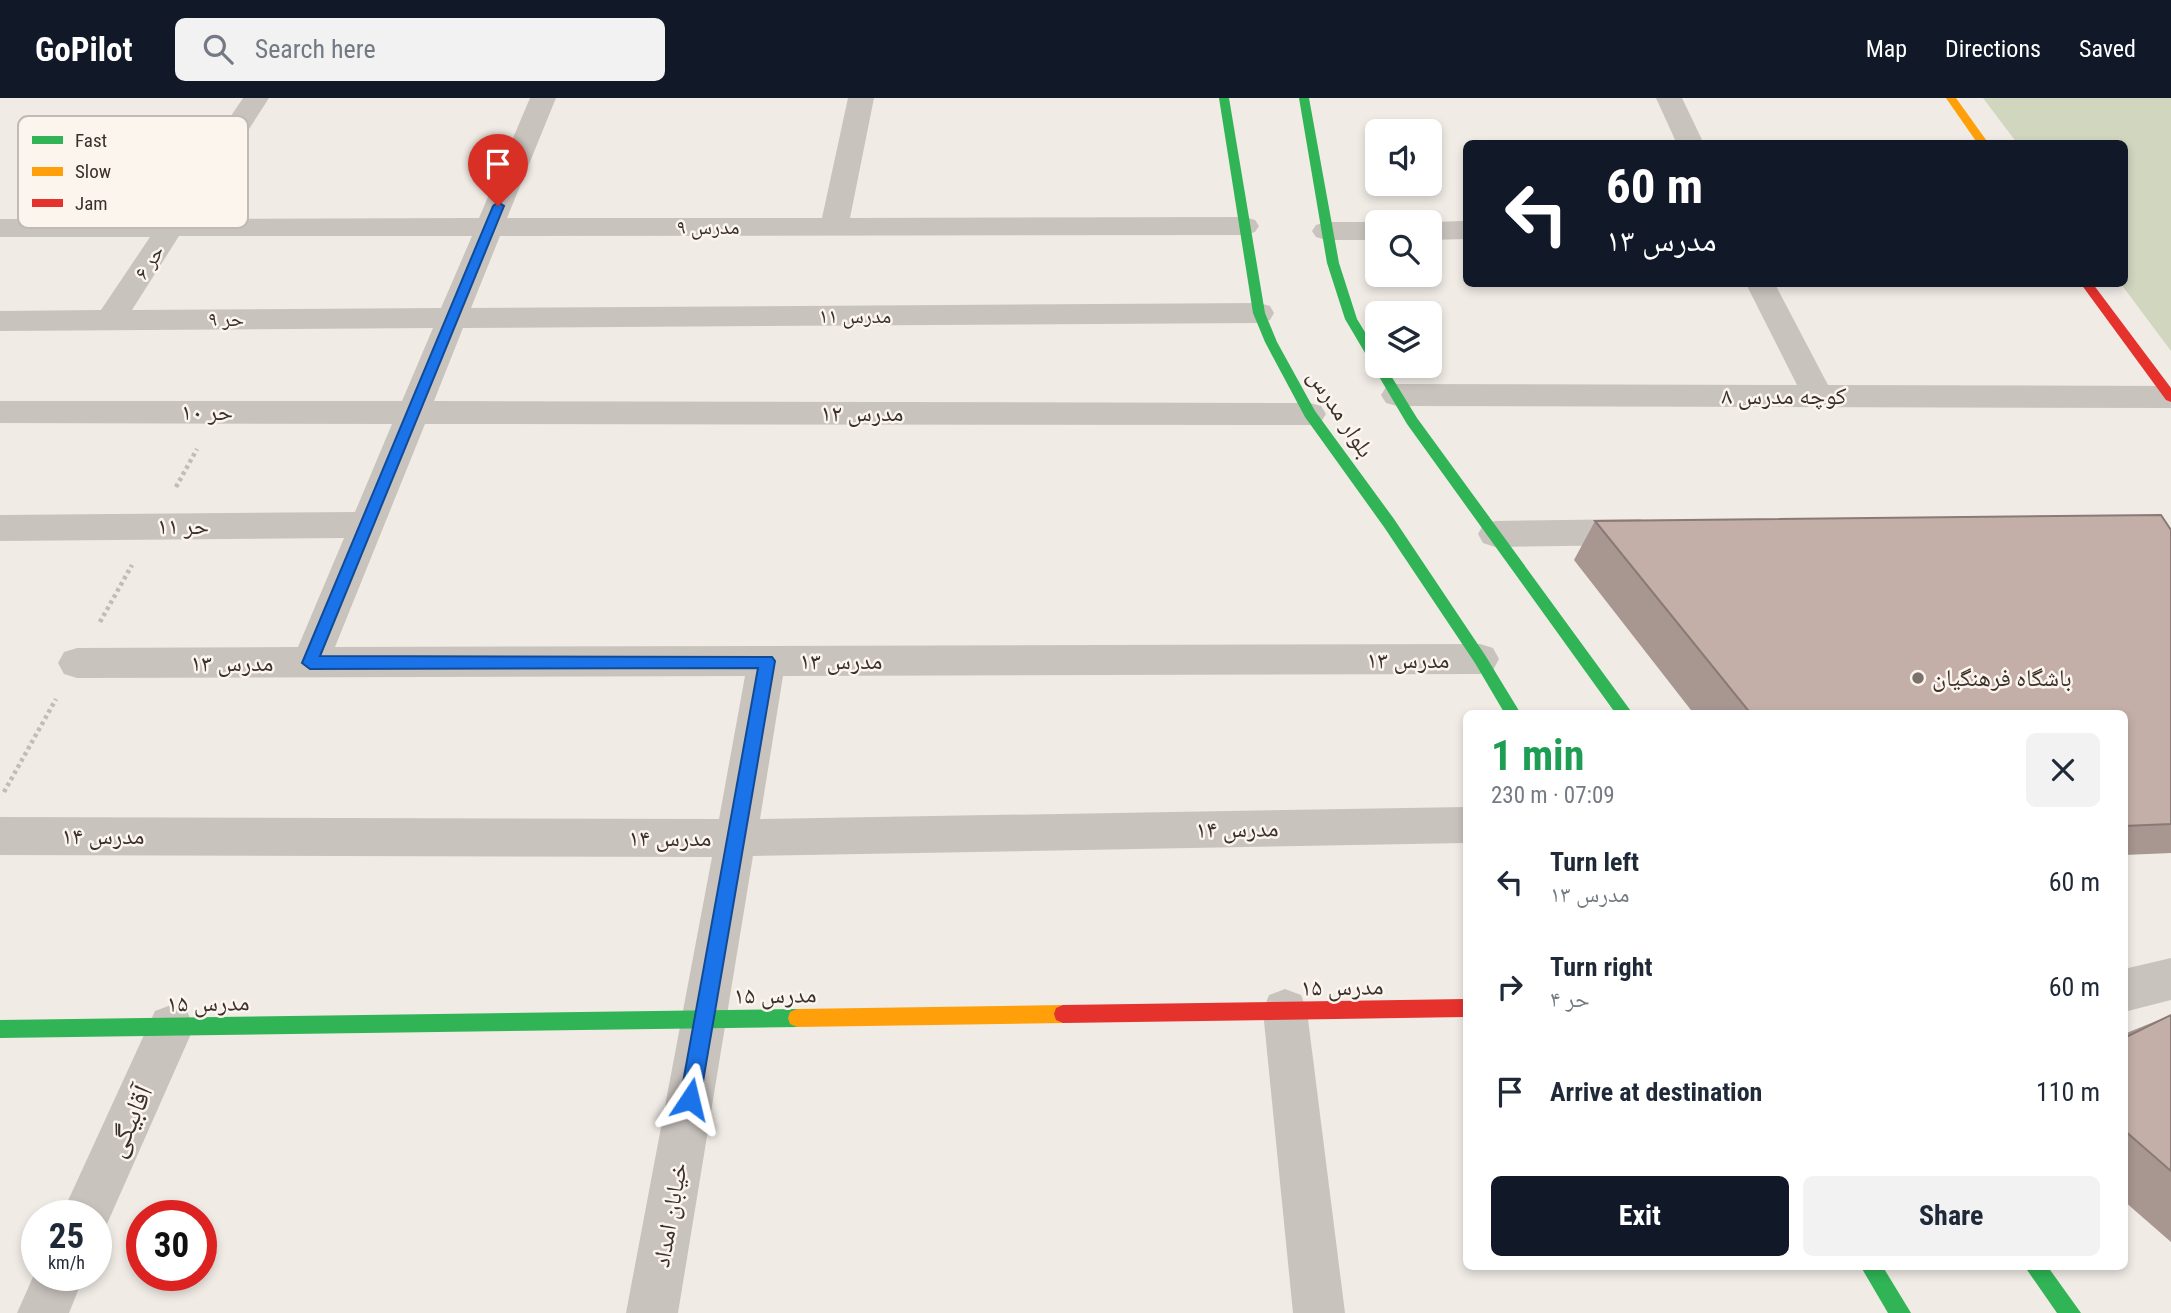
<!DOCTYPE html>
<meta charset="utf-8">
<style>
:root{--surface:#fff;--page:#f2f2f3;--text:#1f2937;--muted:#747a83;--accent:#111827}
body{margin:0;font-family:"Roboto Condensed","Noto Naskh Arabic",sans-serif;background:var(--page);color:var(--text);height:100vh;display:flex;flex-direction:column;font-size:26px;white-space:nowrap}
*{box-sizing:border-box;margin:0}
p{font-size:23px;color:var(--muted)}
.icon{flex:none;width:38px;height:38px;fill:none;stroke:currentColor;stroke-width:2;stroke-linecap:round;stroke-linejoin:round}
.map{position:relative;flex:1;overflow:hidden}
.panel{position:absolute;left:1463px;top:612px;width:665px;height:560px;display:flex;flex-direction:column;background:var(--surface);border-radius:10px;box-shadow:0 4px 10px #0003}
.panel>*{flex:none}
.top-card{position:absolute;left:1463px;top:42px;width:665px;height:147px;border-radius:10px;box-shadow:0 4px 10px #0003;background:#111827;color:#fff;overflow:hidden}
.tools{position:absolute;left:1365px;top:21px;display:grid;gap:14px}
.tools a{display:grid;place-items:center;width:77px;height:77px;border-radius:10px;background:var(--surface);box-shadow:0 4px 10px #0003;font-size:35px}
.speed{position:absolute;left:21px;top:1102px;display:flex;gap:14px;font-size:35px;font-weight:700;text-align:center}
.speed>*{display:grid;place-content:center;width:91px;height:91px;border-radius:50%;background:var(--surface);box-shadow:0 4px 10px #0003;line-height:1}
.speed small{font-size:18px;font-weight:400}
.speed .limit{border:10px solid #d22;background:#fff;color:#111}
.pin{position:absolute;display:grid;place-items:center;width:60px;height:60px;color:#fff;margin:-72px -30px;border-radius:50% 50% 50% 0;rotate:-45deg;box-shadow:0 0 7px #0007}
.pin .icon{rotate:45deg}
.me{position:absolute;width:77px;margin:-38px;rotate:10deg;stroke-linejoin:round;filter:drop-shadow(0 0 5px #0008)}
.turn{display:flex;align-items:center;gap:24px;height:147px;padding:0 28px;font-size:32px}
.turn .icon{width:91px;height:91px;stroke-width:2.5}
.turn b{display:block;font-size:49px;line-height:60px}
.round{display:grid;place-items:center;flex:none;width:74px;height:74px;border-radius:10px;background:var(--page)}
.headline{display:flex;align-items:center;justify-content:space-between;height:119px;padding:0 28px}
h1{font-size:42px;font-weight:700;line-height:52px;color:#1e9e55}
.button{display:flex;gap:14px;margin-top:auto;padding:14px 28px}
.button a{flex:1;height:80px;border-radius:10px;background:var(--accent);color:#fff;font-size:28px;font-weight:700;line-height:80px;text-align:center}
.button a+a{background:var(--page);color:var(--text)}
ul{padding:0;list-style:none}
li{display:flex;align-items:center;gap:21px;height:105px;padding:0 28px}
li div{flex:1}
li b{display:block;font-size:26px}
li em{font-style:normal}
header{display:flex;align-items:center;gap:42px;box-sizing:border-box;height:98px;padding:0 35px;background:var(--accent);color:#fff}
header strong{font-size:33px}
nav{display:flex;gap:38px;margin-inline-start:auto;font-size:24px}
.search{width:490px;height:63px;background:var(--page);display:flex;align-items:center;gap:18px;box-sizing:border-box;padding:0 24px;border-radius:10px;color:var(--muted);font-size:26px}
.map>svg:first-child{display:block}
</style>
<header>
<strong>GoPilot</strong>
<div class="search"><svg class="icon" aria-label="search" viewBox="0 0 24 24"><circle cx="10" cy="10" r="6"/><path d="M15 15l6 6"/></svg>Search here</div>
<nav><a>Map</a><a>Directions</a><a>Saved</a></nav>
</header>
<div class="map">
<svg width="2171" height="1215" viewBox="0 0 2171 1215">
<rect width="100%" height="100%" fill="#f0ebe5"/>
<!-- green -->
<polygon fill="#d1d6bf" points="1983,0 2171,0 2171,253 2121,186 2124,186 2124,46 2017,45"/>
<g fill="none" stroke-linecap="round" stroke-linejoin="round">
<!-- path -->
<g stroke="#c2bbb6" stroke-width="4.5" stroke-dasharray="3.5 3.5" stroke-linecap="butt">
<polyline points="176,389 197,351"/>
<polyline points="100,524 132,467"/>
<polyline points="4,694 56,601"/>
</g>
<!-- street -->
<g fill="#c9c3be" fill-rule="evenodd">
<path d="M243 0H269L191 121 479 120 530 0H556L507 120H822L848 0H874L850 120 1245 119 1255 122 1259 128 1255 134 1245 137 500 138 471 210 1259 205 1270 208 1274 215 1270 222 1259 225 463 230 434 303 1310 305 1321 308 1326 316 1321 324 1310 327 425 326 335 549 1480 546 1493 550 1499 561 1493 572 1480 576 783 578 760 721 1466 709V745L753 758 678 1215H626L712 759 0 757V719L719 721 745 578 77 580 64 576 58 565 64 554 77 550 298 549 344 440 0 443V417L355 414 392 326 0 325V303H402L433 230 0 233V213L101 212 150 139H0V121H162ZM179 138H472L441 210 132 212Z"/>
<polygon points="1656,0 1682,0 1704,46 1677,46"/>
<polygon points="1466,123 1466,141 1430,142 1430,124"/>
<polygon points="1326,124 1377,124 1377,142 1326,142 1316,139 1312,133 1316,127"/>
<polygon points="1746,186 1775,186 1828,287 2170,288 2171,310 1397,308 1386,305 1381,297 1386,289 1397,286 1797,287"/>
<polygon points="1640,421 1652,425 1657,434 1652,443 1640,447 1495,449 1483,445 1478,436 1483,427 1495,423"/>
<polygon points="2171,860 2171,902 2124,914 2124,871"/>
<polygon points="1285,891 1301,897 1307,913 1345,1215 1293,1215 1263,913 1269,897"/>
<polygon points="171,907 187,913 194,929 103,1135 96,1138 96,1118 61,1118 155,913"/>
<polygon points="37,1170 37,1178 84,1178 69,1215 17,1215"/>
</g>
<!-- fast -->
<g fill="#30b455" fill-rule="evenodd">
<polygon points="1219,0 1229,0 1265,215 1277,244 1315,313 1394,421 1485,557 1521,616 1505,616 1475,565 1384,429 1305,319 1265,244 1253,215"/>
<polygon points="1299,0 1309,0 1339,165 1357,221 1377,254 1377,268 1385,268 1417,320 1633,616 1616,616 1407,326 1345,221 1327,165"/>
<polygon points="797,911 804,914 806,920 804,926 797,929 0,940 0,922"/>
<polygon points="1861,1169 1883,1169 1911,1215 1888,1215"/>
<polygon points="2025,1169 2048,1169 2081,1215 2057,1215"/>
</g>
<!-- slow -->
<g fill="#ff9f0a" fill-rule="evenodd">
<polygon points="1946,0 1956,0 1989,46 1978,46"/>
<polygon points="1063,907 1070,910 1072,916 1070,922 1063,925 797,929 790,926 788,920 790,914 797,911"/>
</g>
<!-- jam -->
<g fill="#e5322d" fill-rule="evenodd">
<polygon points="2081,186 2093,186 2171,290 2171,304 2166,302"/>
<polygon points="1466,901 1466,919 1063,925 1056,922 1054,916 1056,910 1063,907"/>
</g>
</g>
<!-- wall -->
<g fill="#a89690">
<polygon points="1595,423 2171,432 2171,755 2124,757 2124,616 1694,616 1574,462"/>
<polygon points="2171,917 2171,1144 2124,1103 2124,936"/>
</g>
<!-- building -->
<g fill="#c3afa7" stroke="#887a75" stroke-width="2">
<polygon points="2161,417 2171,432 2171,726 2124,728 2124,616 1751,616 1595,423"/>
<polygon points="2171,917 2171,1073 2124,1032 2124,940"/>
</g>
<!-- route -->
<polygon fill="#1a73e8" stroke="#114b97" stroke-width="2" points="498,104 504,108 320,558 772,559 775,563 700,1001 697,1008 690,1011 683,1008 680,1001 758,570 310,571 302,565 493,108"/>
<!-- markers -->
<circle fill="#7a716c" stroke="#fbf5ee" stroke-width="2.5" cx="1918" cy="580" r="7"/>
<g text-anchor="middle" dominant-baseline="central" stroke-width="5" stroke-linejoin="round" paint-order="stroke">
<!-- far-street labels -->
<g font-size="21" fill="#3b302b" stroke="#fbf5ee">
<text x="708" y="129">مدرس ۹</text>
<text transform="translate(149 164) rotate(-57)">حر ۶</text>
<text x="855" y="218">مدرس ۱۱</text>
<text x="226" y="221">حر ۹</text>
</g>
<!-- street labels -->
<g font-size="24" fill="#3b302b" stroke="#fbf5ee">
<text x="1784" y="298">کوچه مدرس ۸</text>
<text x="207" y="314">حر ۱۰</text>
<text x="862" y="315">مدرس ۱۲</text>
<text transform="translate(1341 315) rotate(57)">بلوار مدرس</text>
<text x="183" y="428">حر ۱۱</text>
<text x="1408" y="562">مدرس ۱۳</text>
<text x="841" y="563">مدرس ۱۳</text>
<text x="232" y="565">مدرس ۱۳</text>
<text transform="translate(1237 731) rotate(-1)">مدرس ۱۴</text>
<text x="103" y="738">مدرس ۱۴</text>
<text x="670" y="740">مدرس ۱۴</text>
<text transform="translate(1342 889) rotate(-1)">مدرس ۱۵</text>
<text transform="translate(775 897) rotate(-1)">مدرس ۱۵</text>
<text transform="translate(208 905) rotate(-1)">مدرس ۱۵</text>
<text transform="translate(670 1117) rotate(-80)">خیابان امداد</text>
</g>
<!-- poi labels -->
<g font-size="24" fill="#3b302b" stroke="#fbf5ee" text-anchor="start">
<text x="1932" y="580">باشگاه فرهنگیان</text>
</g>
<!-- near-street labels -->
<g font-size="28" fill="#3b302b" stroke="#fbf5ee">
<text transform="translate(129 1023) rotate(-66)">آقابیگی</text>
</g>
</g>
<!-- legend -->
<rect x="18" y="18" width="230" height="112" rx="10" fill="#fbf5ee" stroke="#c1bab4" stroke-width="2"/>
<rect x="32" y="38" width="31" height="8" fill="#30b455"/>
<rect x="32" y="69" width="31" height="9" fill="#ff9f0a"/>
<rect x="32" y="101" width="31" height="8" fill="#e5322d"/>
<g font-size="19" fill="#3b302b">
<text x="75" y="49">Fast</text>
<text x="75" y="80">Slow</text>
<text x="75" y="112">Jam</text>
</g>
</svg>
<div class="tools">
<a><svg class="icon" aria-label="sound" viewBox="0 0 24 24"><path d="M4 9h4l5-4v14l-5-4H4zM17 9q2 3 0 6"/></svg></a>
<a><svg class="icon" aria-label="search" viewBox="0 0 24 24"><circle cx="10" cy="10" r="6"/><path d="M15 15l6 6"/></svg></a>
<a><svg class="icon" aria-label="layers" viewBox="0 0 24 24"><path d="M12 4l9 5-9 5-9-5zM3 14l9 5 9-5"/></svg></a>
</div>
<div class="speed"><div>25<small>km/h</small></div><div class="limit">30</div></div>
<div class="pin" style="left:498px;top:108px;background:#d93025"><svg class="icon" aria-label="arrive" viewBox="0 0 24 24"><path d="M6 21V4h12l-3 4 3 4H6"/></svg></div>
<svg class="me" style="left:690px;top:1001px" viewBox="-20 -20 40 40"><path d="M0-17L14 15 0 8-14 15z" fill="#1a73e8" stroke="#fff" stroke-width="4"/></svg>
<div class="top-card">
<div class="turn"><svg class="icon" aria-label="left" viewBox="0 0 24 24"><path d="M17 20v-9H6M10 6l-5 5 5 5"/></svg><div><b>60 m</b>مدرس ۱۳</div></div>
</div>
<section class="panel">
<div class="headline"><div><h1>1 min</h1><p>230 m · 07:09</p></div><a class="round"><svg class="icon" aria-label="close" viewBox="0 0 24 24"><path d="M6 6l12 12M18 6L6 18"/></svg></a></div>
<ul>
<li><svg class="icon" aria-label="left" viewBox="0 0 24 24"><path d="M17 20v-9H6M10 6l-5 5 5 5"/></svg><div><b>Turn left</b><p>مدرس ۱۳</p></div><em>60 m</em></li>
<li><svg class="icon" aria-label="right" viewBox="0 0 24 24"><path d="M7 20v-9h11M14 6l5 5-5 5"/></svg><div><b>Turn right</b><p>حر ۴</p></div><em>60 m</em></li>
<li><svg class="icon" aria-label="arrive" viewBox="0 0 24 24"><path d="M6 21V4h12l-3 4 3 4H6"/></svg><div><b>Arrive at destination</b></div><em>110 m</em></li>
</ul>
<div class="button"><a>Exit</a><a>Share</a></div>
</section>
</div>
